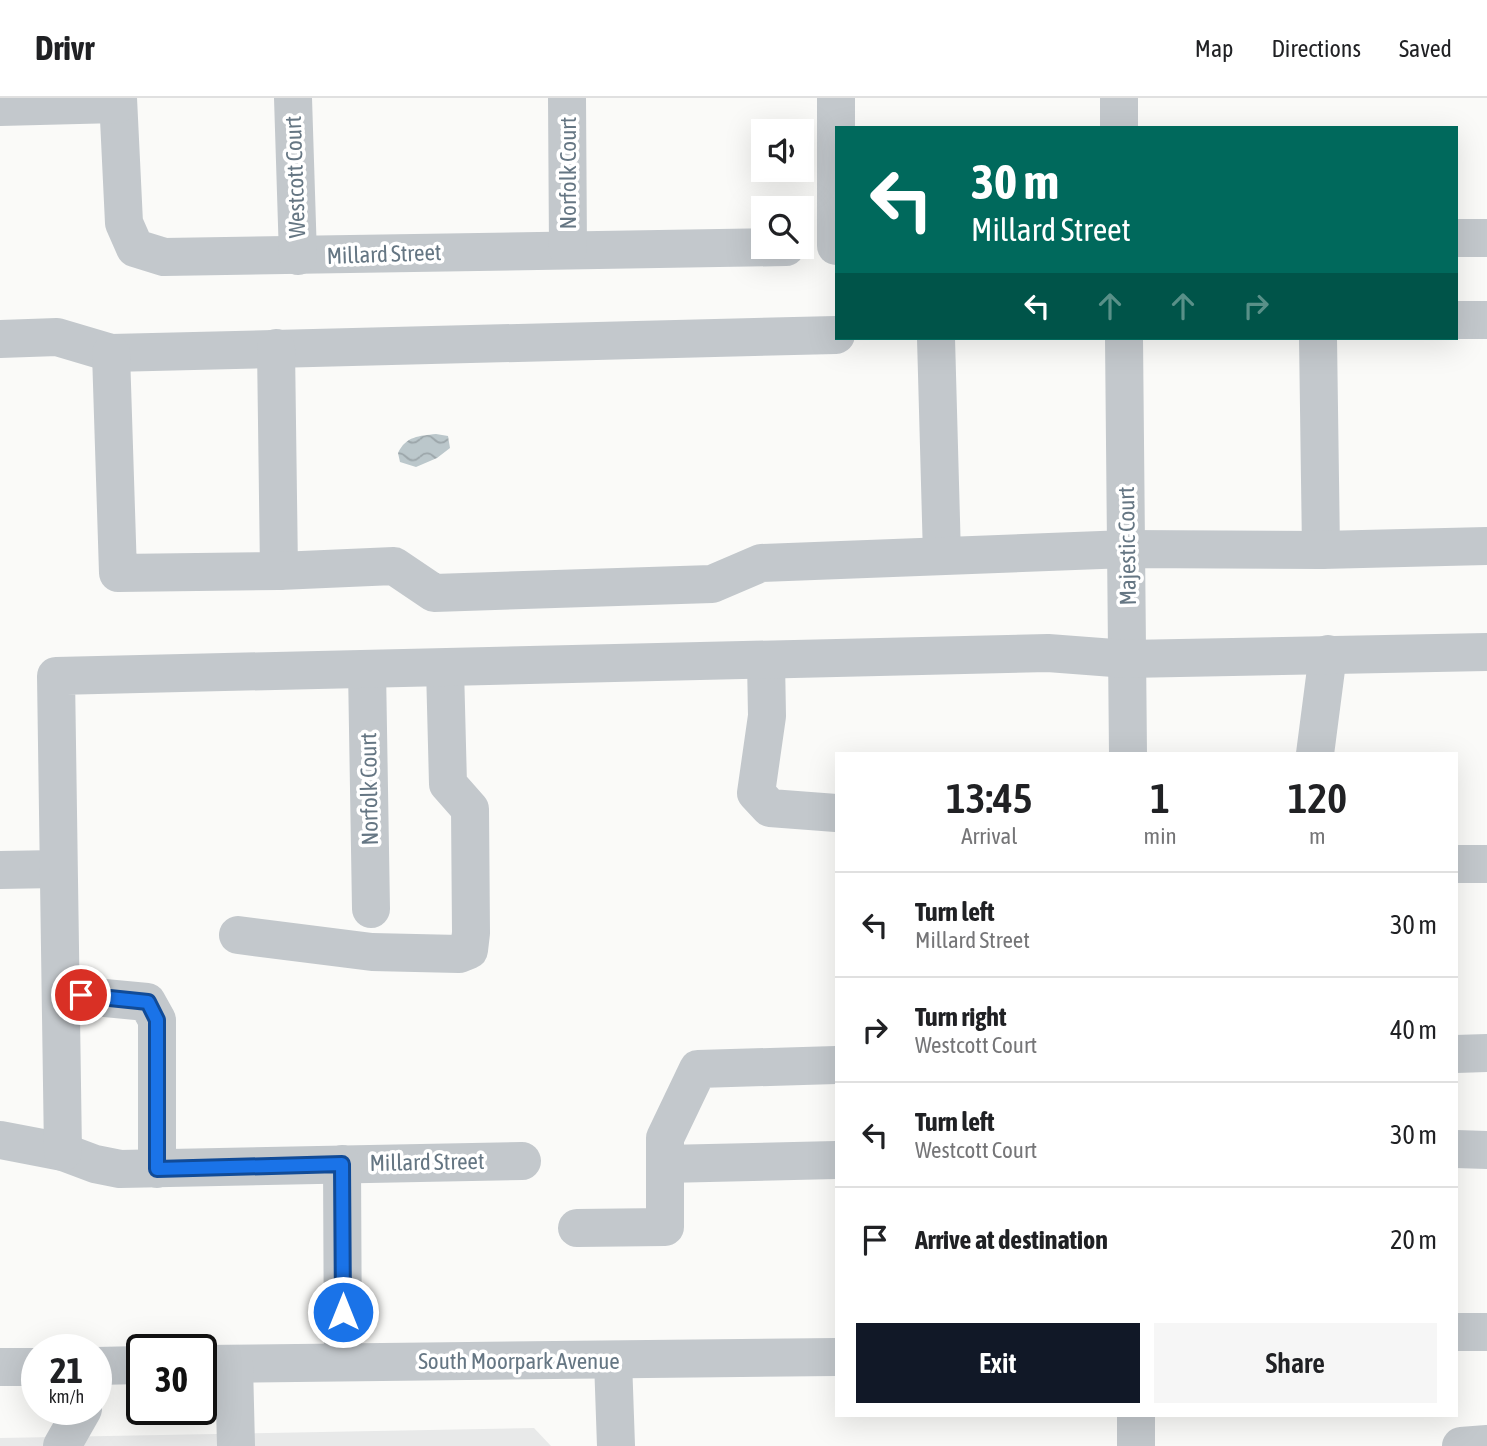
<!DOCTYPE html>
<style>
:root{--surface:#fff;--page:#f6f6f6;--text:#202124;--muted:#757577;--line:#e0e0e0;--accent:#111827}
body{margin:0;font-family:"Asap Condensed",sans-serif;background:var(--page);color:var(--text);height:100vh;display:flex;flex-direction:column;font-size:26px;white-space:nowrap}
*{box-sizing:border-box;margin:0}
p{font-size:23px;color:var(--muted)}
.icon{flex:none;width:38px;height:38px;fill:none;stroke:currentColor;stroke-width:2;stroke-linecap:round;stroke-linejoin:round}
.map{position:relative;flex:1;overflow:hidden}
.panel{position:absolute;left:835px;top:654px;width:623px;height:665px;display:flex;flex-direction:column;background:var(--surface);border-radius:0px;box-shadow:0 7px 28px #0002}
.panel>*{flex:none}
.hud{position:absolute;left:835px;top:28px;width:623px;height:214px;border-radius:0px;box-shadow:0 7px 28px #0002;background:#00695c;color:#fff;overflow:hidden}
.fabs{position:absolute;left:751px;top:21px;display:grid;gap:14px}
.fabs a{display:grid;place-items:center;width:63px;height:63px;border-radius:0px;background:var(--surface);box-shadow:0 7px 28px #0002;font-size:35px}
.speed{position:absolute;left:21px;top:1236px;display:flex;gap:14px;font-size:35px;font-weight:700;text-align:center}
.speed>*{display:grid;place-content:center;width:91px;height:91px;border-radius:50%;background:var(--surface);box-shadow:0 7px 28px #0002;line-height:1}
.speed small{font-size:18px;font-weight:400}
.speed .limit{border:4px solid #111;border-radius:10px;background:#fff;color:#111}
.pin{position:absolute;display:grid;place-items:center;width:60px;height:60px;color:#fff;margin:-30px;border:4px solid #fff;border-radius:50%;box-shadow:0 2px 7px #0007}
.me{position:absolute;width:77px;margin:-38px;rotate:0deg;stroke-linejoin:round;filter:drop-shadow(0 0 5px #0008)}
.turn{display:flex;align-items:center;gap:24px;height:147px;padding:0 21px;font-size:32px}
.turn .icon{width:91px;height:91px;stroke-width:2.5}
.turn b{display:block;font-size:49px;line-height:60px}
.lanes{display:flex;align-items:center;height:66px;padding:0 21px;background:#0003;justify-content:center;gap:35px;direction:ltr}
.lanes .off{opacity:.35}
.eta{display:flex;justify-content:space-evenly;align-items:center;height:119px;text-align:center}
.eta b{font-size:42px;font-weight:600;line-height:49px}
.button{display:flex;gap:14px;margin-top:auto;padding:14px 21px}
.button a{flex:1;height:80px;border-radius:0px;background:var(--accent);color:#fff;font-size:28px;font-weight:600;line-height:80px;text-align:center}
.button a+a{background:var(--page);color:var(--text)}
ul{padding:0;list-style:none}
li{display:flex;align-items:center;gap:21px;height:105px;padding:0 21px;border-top:2px solid var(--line)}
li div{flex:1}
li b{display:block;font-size:26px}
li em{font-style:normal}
header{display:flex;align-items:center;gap:42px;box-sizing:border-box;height:98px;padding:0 35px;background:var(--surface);border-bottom:2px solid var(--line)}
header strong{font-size:33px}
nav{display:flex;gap:38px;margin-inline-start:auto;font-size:24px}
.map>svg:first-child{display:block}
</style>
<header>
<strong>Drivr</strong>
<nav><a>Map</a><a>Directions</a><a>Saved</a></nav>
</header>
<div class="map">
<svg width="1487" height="1348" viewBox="0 0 1487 1348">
<defs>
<pattern id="water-waves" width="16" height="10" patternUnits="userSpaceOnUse" patternTransform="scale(1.75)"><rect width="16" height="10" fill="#bbc7cb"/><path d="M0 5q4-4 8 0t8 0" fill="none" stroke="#9ca6aa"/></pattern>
</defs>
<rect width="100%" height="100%" fill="#fafaf8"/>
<!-- built -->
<polygon fill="#e8e9e9" points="534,1330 551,1348 0,1348 0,1340"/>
<!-- water -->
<path fill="url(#water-waves)" d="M436 336 448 338 450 350 437 360 416 369 400 364 398 355C406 338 419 338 436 336Z"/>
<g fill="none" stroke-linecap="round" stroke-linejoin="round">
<!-- minor -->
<g stroke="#c3c8cc" stroke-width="38">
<polyline points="118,0 124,125 135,150 164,159 786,149"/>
<polyline points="293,0 298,158"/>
<polyline points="567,0 568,151"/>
<polyline points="1119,0 1119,30"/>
<polyline points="0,9 118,6"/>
<polyline points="1456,140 1487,140"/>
<polyline points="836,148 836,0"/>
<polyline points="1456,222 1487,222"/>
<polyline points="936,240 942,458"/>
<polyline points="1124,240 1128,656"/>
<polyline points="1318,240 1321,452"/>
<polyline points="0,241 57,239 111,255 836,237"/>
<polyline points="276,250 279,473"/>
<polyline points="111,255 118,475 279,473 394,468 434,495 712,486 761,465 1127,451 1321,452 1487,448"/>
<polyline points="766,563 767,618 756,695 770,710 836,715"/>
<polyline points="367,571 371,811"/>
<polyline points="1315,656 1328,556"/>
<polyline points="1456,766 1487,766"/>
<polyline points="0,772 57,771"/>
<polyline points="238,837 372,854 459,856 469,852 471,835 470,711 448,686 445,570"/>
<polyline points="62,896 147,904 157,922 157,1071"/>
<polyline points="1456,956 1487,955"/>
<polyline points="0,1042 63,1054 95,1066 120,1071 522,1063"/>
<polyline points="1456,1051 1487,1052"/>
<path d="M63 1054C62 895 57 737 56 578L1048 555 1127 561 1487 554"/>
<polyline points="342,1066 343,1264"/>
<polyline points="665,1066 836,1062"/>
<polyline points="577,1130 665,1129 665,1040 698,971 836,967"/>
<polyline points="1456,1234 1487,1234"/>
<polyline points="613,1262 616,1348"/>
<polyline points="201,1266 836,1259"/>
<polyline points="234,1266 236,1348"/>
<polyline points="96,1268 142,1267"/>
<polyline points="0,1269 37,1269"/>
<polyline points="1136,1318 1136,1348"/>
<polyline points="62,1348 83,1311"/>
<polyline points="1461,1348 1487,1346"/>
</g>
</g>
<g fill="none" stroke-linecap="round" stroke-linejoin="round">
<defs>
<polyline id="route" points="81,897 148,904 157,922 157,1071 342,1066 343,1214"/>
</defs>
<!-- route casing -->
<use href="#route" stroke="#114b97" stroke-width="18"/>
<!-- route -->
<use href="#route" stroke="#1a73e8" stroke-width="12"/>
</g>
<g text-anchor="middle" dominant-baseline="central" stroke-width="7" stroke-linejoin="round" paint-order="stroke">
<!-- street labels -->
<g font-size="23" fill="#657683" stroke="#fff">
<text transform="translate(568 75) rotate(-90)">Norfolk Court</text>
<text transform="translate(295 79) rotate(-92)">Westcott Court</text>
<text transform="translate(384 156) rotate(-2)">Millard Street</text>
<text transform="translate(1127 448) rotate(-91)">Majestic Court</text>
<text transform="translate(369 691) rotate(-91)">Norfolk Court</text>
<text transform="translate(427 1064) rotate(-1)">Millard Street</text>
<text x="519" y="1263">South Moorpark Avenue</text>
</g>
</g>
</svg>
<div class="fabs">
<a><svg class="icon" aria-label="sound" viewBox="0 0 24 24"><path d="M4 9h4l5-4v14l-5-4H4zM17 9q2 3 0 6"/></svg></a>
<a><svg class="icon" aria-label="search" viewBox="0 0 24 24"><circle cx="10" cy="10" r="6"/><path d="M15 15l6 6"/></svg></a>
</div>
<div class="speed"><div>21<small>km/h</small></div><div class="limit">30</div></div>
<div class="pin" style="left:81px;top:897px;background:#d93025"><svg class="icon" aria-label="arrive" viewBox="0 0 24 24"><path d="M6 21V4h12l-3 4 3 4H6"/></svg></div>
<svg class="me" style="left:343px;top:1214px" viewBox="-20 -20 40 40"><circle r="17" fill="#1a73e8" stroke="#fff" stroke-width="3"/><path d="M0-11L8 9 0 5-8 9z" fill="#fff"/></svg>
<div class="hud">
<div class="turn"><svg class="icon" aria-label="left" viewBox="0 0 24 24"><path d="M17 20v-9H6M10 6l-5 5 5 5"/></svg><div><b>30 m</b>Millard Street</div></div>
<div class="lanes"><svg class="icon" aria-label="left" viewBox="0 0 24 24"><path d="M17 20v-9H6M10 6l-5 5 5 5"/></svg><svg class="icon off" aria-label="ahead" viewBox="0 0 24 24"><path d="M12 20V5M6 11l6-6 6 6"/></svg><svg class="icon off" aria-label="ahead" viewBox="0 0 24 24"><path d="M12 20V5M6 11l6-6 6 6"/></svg><svg class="icon off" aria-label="right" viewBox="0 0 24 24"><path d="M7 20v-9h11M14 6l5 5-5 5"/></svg></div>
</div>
<section class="panel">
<div class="eta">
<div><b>13:45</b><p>Arrival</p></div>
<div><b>1</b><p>min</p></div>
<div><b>120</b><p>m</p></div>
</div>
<ul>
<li><svg class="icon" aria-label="left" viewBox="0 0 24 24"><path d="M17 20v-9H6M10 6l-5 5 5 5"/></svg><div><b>Turn left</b><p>Millard Street</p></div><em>30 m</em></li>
<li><svg class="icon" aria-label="right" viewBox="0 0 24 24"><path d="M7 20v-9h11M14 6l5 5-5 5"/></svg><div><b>Turn right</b><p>Westcott Court</p></div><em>40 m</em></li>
<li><svg class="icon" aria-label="left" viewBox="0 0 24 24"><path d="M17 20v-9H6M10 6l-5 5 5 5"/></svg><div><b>Turn left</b><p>Westcott Court</p></div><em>30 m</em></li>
<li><svg class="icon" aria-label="arrive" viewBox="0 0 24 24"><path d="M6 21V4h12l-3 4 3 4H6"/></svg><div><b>Arrive at destination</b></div><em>20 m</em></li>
</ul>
<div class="button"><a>Exit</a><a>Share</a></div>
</section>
</div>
